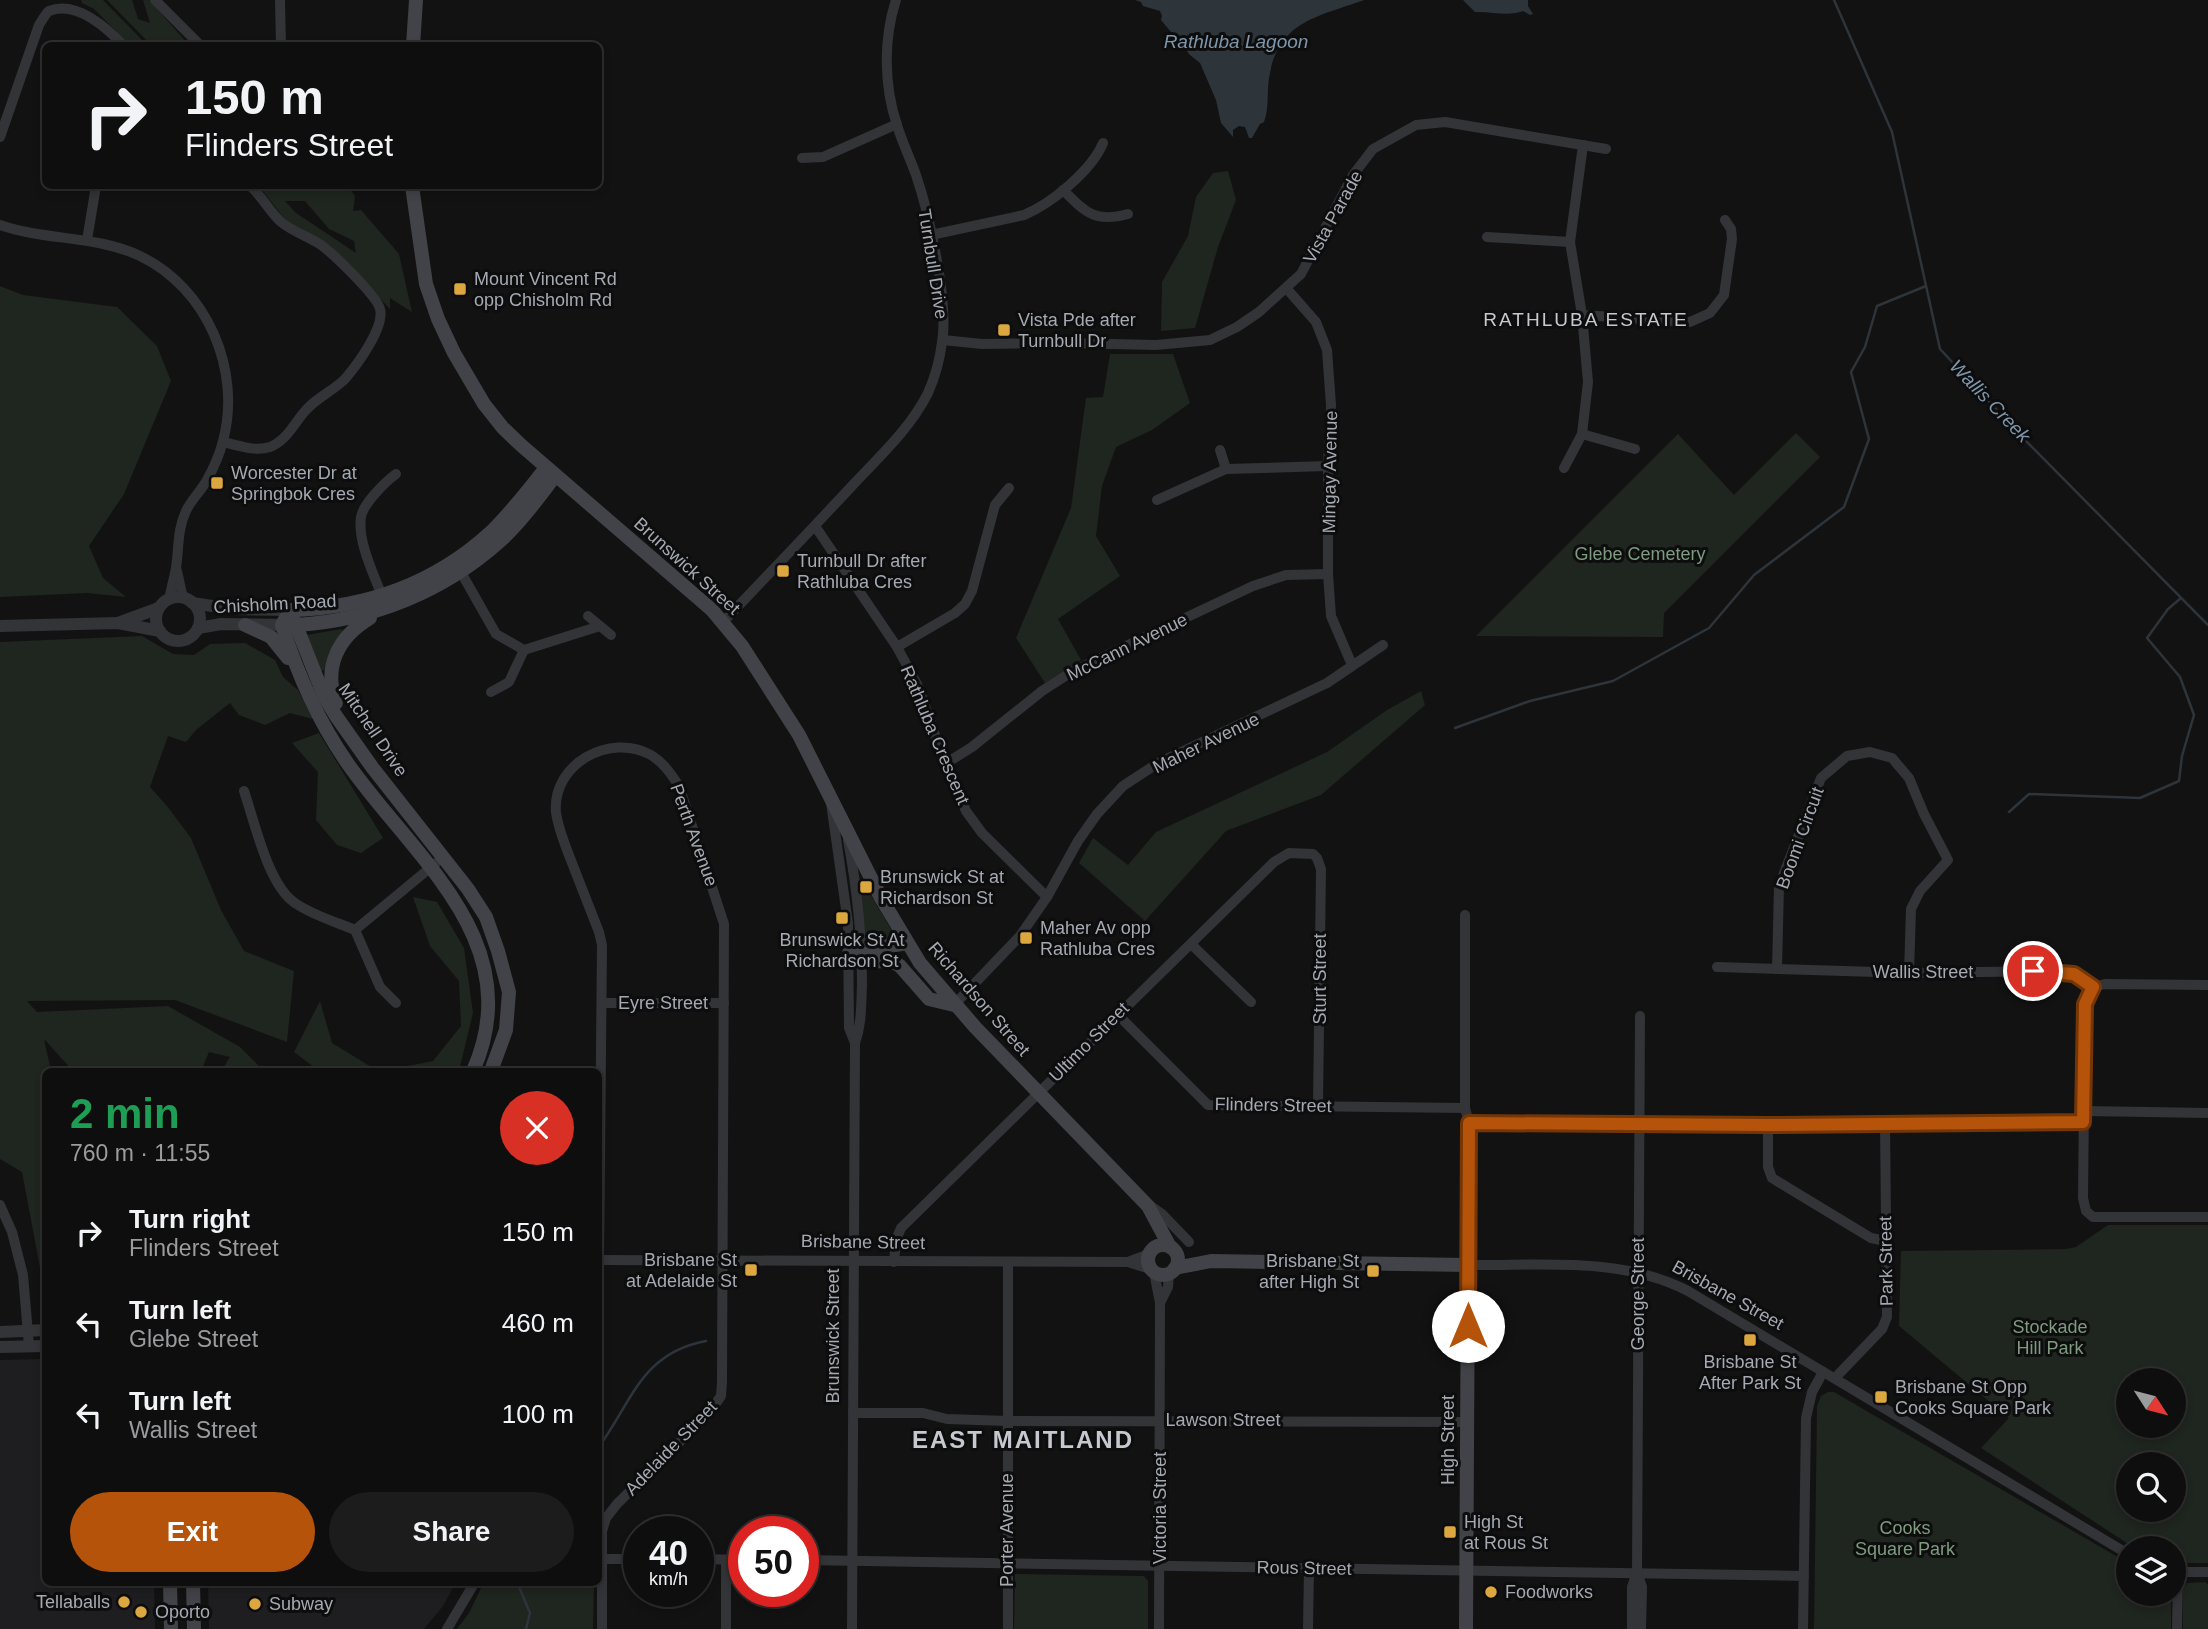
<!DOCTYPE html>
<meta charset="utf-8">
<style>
:root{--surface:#0e0e0e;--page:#1c1c1c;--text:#f1f3f6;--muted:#9b9c9e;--line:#2e2e2e;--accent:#b45309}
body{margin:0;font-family:Helvetica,sans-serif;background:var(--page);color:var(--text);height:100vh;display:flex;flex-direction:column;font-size:26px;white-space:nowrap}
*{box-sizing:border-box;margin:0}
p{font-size:23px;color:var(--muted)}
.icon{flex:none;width:38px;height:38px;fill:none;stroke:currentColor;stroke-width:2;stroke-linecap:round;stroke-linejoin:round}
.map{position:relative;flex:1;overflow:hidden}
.sheet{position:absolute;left:42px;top:1068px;width:560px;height:518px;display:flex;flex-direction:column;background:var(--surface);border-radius:10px;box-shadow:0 4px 10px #0003,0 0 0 2px var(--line)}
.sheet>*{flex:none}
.hud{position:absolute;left:42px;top:42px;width:560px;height:147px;border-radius:10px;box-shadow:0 4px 10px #0003,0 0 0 2px var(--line);background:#0e0e0e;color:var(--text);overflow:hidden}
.needle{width:46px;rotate:126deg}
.fabs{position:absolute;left:2116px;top:1368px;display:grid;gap:14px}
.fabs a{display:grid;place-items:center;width:70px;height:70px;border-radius:50%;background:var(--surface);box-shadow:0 4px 10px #0003,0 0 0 2px var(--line);font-size:35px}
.speed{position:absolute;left:623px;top:1516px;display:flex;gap:14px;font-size:35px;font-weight:700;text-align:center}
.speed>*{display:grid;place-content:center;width:91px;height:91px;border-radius:50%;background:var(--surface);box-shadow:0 4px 10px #0003,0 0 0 2px var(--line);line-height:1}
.speed small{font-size:18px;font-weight:400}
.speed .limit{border:10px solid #d22;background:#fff;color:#111}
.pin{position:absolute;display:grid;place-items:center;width:60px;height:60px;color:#fff;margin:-30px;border:4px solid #fff;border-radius:50%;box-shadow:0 2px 7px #0007}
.me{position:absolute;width:77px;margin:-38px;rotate:0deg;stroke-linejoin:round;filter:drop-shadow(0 0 5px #0008)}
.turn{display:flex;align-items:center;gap:24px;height:147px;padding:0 28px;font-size:32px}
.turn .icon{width:91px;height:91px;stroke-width:2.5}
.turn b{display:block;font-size:49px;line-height:60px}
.round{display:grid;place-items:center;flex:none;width:74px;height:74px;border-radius:37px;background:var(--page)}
.summary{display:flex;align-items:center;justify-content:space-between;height:119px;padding:0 28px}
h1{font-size:42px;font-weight:700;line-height:52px;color:#1e9e55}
.button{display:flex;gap:14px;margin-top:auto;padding:14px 28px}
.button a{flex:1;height:80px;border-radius:42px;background:var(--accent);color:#fff;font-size:28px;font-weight:700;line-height:80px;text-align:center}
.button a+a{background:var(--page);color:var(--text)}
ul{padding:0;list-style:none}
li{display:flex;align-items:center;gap:21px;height:91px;padding:0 28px}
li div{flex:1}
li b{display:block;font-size:26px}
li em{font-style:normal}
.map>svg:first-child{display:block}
</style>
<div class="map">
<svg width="2208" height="1629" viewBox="0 0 2208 1629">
<rect width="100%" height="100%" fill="#121213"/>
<!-- built -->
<g fill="#1e1e20">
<polygon points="45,1359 46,1582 154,1582 155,1629 0,1629 0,1360"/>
<polygon points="208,1582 456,1582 443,1606 424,1629 209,1629"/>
</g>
<!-- green -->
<g fill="#1f251f" fill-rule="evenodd">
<polygon points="81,0 103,0 147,45 130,45 94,9 82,3"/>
<polygon points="107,0 132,0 138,19 150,23 143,0 149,0 189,45 151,45"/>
<polygon points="1228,171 1236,200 1218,247 1195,328 1161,331 1162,282 1188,236 1196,197 1213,173"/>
<path d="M259 186H348L355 196 353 211 361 210 399 254 412 312 390 298V309L329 245 287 222ZM285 201H305L329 229 354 241 356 253 296 213Z"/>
<polygon points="0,286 23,295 117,307 157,346 171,381 124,494 89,546 103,578 126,597 87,593 0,597"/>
<polygon points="1110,354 1173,354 1190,403 1152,430 1116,447 1102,486 1096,536 1120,576 1058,619 1081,660 1045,683 1016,638 1071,508 1086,398 1103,397"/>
<polygon points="1796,433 1820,457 1664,613 1663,637 1476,636 1678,434 1734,495"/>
<polygon points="342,629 344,632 328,668 318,673 306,635"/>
<polygon points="142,636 173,654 194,655 210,644 245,643 275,660 283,677 298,690 313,719 290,713 265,725 239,715 230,703 196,730 186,742 168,736 150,787 167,806 191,838 221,910 244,951 294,971 287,1042 175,1000 27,1001 37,1012 168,1006 240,1047 262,1069 259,1071 221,1071 230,1057 209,1052 201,1071 73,1071 44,1039 51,1071 46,1071 45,1125 41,1133 46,1168 45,1294 22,1172 0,1159 0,642"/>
<polygon points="1421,691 1425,705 1321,795 1226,831 1145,921 1079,863 1093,838 1128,865 1156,832 1327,752 1387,710"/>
<polygon points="319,733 383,838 361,853 337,845 316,820 318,772 292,743"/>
<polygon points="859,878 861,879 898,941 865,944"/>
<polygon points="413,897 437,902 464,948 473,1013 459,1071 382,1071 433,1061 461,1026 459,981 430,946"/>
<polygon points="320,1001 332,1043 378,1071 319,1071 294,1052"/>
<path d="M2108 1225H2208V1563H2174V1549H2136L1981 1448 2009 1418 1899 1326 1901 1251 2066 1249 2076 1247ZM2128 1381H2174V1426H2128ZM2128 1465H2174V1510H2128Z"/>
<polygon points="1828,1392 1834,1392 2128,1563 2128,1594 2171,1594 2171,1629 1814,1629 1817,1406 1821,1396"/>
<polygon points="1015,1574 1144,1576 1148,1581 1148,1629 1014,1629"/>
<polygon points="484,1582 594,1582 593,1629 457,1629 469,1613"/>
<polygon points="2206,1582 2208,1585 2208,1629 2183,1629 2183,1589 2187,1583"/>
</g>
<!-- water -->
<g fill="#2d343a">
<path d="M1135 0H1364C1321 16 1280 20 1270 73 1266 89 1270 106 1264 122L1260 124 1252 138H1249L1245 127 1239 126 1233 130V137L1221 123 1216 100 1200 63 1190 55 1161 20 1162 16 1160 11 1143 6 1141 2Z"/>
<path d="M1463 0H1528V6L1533 14 1530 15 1523 11C1509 17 1491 11 1475 12Z"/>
</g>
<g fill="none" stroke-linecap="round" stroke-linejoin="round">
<!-- stream -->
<g stroke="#2d343a" stroke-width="2.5">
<polyline points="1834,0 1892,132 1940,349 2027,442 2208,625"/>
<polyline points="1455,728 1530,701 1613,681 1709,628 1754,575 1844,507 1869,439 1851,372 1865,347 1877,306 1926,286"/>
<polyline points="2009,812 2029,794 2140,798 2179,781 2182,756 2194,715 2180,677 2147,638 2168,609 2181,598"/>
<path d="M598 1448C632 1402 641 1353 706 1341"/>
<polyline points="517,1582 530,1613 526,1629"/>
</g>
<!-- minor -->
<g stroke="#333438" stroke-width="10">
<polyline points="155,0 201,46"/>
<polyline points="280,0 281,46"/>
<path d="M0 137 39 25C42 21 45 14 49 11 77 0 107 28 124 46"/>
<polyline points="802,158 823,157 897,124"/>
<path d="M1063 190C1086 213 1095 223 1128 214"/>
<path d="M0 225C46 241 96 235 140 256 207 288 242 370 223 441 220 453 213 469 207 480 201 491 191 500 186 511 177 530 179 549 176 568 174 579 171 589 169 600"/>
<path d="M931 235 1024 215C1051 204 1092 170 1103 143"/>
<polyline points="1487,237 1570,242"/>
<polyline points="87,240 96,186"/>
<polyline points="1287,289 1316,322 1327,350 1331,405 1328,466 1328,574 1331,616 1352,665"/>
<polyline points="1582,315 1690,322 1710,313 1724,295 1732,239 1731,229 1725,220"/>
<polyline points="943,340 982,344 1069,343 1156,345 1210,340 1237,327 1259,312 1301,274 1353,175 1373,149 1416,125 1445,122 1606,149"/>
<polyline points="1582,434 1635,449"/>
<path d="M223 442C238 445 255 452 270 447 288 440 295 421 307 409 318 397 334 390 345 379 357 365 385 327 380 309 377 296 331 251 318 243 306 236 292 231 281 222 269 211 262 196 250 186"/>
<polyline points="1220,450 1226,469"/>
<polyline points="1564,468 1582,434 1588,382 1582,315 1570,242 1583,145"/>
<polyline points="1157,500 1226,469 1328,466"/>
<polyline points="815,526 897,647 918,686 945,764 966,811 982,833 1047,897"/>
<polyline points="458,567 496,634 524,650 509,682 491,692"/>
<polyline points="177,571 183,598"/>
<path d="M384 602C376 578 357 543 361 517 363 504 385 482 396 474"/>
<polyline points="588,616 611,635"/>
<path d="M723 622C766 577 809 532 851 487 878 458 910 429 928 393 935 377 940 359 942 342 949 303 929 213 916 175 910 158 902 142 897 125 884 86 883 40 896 0"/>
<polyline points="897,647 955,613 965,604 972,591 995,505 1009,488"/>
<polyline points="524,650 600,626"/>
<polyline points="945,764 972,747 1042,691 1073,671 1253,586 1286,575 1328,574"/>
<path d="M244 791C255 823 268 885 295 903 312 915 336 922 355 930L436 863"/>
<polyline points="831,803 848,923 849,1028 855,1043"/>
<path d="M848 840C857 888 862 935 862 985 861 1005 862 1023 855 1043L852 1629"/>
<path d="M1465 915V1108L1469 1123 1468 1265C1541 1266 1621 1256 1688 1291L2128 1554"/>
<polyline points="355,930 380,987 396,1003"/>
<polyline points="1192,945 1251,1002"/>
<polyline points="1717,967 1909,973 2058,971 2074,974 2093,987"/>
<polyline points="1777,969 1779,886 1821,778 1847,756 1870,752 1892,758 1909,778 1924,814 1948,860 1920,891 1911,909 1909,973"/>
<polyline points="2093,987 2085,1005 2083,1198 2086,1211 2093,1217 2208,1217"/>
<polyline points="2093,987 2105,984 2208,985"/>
<polyline points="602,1003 724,1003"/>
<polyline points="954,1005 1020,936 1047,897 1078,841 1097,814 1123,786 1158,763 1327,683 1383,645"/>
<polyline points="1118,1015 1208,1105 1465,1108"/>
<polyline points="2084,1111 2208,1113"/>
<polyline points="1469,1123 1768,1125 2083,1122"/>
<polyline points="1768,1125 1768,1167 1772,1178 1871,1238 1886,1241"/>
<polyline points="1148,1204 1162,1214 1189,1242"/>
<polyline points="0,1205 12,1232 23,1275 29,1346"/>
<polyline points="598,1260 1128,1262 1150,1269"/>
<path d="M599 1260 602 945 599 932C590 909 581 886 572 863 566 847 558 829 556 812 552 764 610 732 651 755 664 763 671 774 679 786L724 924 722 1382 721 1396 709 1413 617 1504 606 1518 602 1531V1629"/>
<polyline points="894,1262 896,1240 901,1228 1274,862 1289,853 1313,854 1317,858 1321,869 1318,1106"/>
<polyline points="1128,1262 1149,1254"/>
<polyline points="1154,1272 1160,1303 1159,1629"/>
<polyline points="1160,1303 1168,1287 1169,1273"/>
<polyline points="1835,1378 1882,1329 1887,1317 1885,1123"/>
<polyline points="853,1413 923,1413 947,1419 1008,1421 1468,1422"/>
<polyline points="601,1559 639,1559"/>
<polyline points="698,1559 744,1560"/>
<polyline points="803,1560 1804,1576"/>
<polyline points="1637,1572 1642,1587 1641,1629"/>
<polyline points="2174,1572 2208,1572"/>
<polyline points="447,1629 475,1582"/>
<polyline points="726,1629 726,1560"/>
<polyline points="1008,1629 1008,1263"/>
<polyline points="1308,1629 1309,1568"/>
<polyline points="1632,1629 1632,1587 1637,1572 1640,1016"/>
<polyline points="1803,1629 1806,1418 1812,1392 1823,1372"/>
<polyline points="2177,1629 2178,1573"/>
</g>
<!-- tertiary -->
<g stroke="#333438" stroke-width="12">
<circle cx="178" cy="619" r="22"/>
<polyline points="192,603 232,609 290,610"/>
<polyline points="118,623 159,608"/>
<polyline points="0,626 118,623 160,631"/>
<polyline points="198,628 221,624 289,625"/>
<polyline points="0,1332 46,1330"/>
<polyline points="0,1347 46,1346"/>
</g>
<!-- secondary -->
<g stroke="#424348" stroke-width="14">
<polyline points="413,46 416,0"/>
<polyline points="412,186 426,284 438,319 454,353 484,404 503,428 522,446 712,610 742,646 799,735 881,898 920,963 975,1027 1148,1206 1170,1247"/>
<polyline points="290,610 324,696 336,716 372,767 468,889 486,917 498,951 509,992 506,1030 491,1071"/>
<path d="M290 610 282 625C298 676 318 721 348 764 414 858 530 942 473 1071"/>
<path d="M290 610C365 608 434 584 490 533 511 513 528 490 546 468"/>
<polyline points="245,625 271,637 288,658"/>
<path d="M297 625C372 620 443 592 500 541 521 522 538 498 555 476"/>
<path d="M336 703C323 667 338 637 370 618"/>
<polyline points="849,953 907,943"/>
<polyline points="849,962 892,961 900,966 929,999 954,1005"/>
<circle cx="1163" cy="1260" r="15"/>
<polyline points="1175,1268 1211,1261 1468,1265 1466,1629"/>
<polyline points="170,1582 171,1629"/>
<polyline points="193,1582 194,1629"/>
</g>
</g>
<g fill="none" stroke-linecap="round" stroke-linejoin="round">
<defs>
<polyline id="route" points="1468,1326 1469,1123 1768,1125 2083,1122 2085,1004 2093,987 2074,974 2033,971"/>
</defs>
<!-- route casing -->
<use href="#route" stroke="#753606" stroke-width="18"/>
<!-- route -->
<use href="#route" stroke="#b45309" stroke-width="12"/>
</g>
<!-- markers -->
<g fill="#dda740" stroke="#0d0d0e" stroke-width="2.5">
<rect x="453" y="282" width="14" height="14" rx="3.5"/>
<rect x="997" y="323" width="14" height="14" rx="3.5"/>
<rect x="210" y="476" width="14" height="14" rx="3.5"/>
<rect x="776" y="564" width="14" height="14" rx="3.5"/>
<rect x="859" y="880" width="14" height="14" rx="3.5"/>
<rect x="835" y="911" width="14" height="14" rx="3.5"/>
<rect x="1019" y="931" width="14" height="14" rx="3.5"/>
<rect x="744" y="1263" width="14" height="14" rx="3.5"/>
<rect x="1366" y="1264" width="14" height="14" rx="3.5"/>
<rect x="1743" y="1333" width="14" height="14" rx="3.5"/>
<rect x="1874" y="1390" width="14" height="14" rx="3.5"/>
<rect x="1443" y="1525" width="14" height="14" rx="3.5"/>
<circle cx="1491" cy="1592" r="7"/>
<circle cx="124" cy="1602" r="7"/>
<circle cx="255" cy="1604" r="7"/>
<circle cx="141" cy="1612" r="7"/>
</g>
<g text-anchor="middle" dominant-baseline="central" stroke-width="6" stroke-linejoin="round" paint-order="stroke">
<!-- street labels -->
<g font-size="18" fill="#a5a9b2" stroke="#0d0d0e">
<text transform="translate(1333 217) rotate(-61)">Vista Parade</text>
<text transform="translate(933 264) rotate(81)">Turnbull Drive</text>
<text transform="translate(1330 472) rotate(-89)">Mingay Avenue</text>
<text transform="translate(687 566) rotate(42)">Brunswick Street</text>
<text transform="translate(275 604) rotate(-3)">Chisholm Road</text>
<text transform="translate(1127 647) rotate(-26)">McCann Avenue</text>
<text transform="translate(373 730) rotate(56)">Mitchell Drive</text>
<text transform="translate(935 735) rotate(67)">Rathluba Crescent</text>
<text transform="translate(1206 743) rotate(-26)">Maher Avenue</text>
<text transform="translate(694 835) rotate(70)">Perth Avenue</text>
<text transform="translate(1800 838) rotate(-70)">Boomi Circuit</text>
<text x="1923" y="972">Wallis Street</text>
<text transform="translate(1320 979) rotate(-90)">Sturt Street</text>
<text transform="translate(979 999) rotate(49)">Richardson Street</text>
<text x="663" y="1003">Eyre Street</text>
<text transform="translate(1089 1042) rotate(-45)">Ultimo Street</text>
<text transform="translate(1273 1105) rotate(1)">Flinders Street</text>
<text transform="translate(863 1242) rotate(1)">Brisbane Street</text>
<text transform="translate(1886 1261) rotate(-91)">Park Street</text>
<text transform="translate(1638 1294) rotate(-90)">George Street</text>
<text transform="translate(1728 1295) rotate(29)">Brisbane Street</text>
<text transform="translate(833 1336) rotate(-90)">Brunswick Street</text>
<text x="1223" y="1420">Lawson Street</text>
<text transform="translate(1448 1440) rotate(-90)">High Street</text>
<text transform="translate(671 1448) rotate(-46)">Adelaide Street</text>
<text transform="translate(1160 1508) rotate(-90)">Victoria Street</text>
<text transform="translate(1007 1530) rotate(-90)">Porter Avenue</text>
<text transform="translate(1304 1568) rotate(1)">Rous Street</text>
</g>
<!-- poi labels -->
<g font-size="18" fill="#a5a9b2" stroke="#0d0d0e" text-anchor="start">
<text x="474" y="279">Mount Vincent Rd<tspan x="474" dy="21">opp Chisholm Rd</tspan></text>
<text x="1018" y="320">Vista Pde after<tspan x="1018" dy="21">Turnbull Dr</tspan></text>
<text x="231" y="473">Worcester Dr at<tspan x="231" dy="21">Springbok Cres</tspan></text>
<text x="797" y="561">Turnbull Dr after<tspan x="797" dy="21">Rathluba Cres</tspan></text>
<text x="880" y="877">Brunswick St at<tspan x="880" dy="21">Richardson St</tspan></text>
<text x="1040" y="928">Maher Av opp<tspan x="1040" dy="21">Rathluba Cres</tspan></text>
<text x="842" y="940" text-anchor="middle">Brunswick St At<tspan x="842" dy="21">Richardson St</tspan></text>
<text x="737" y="1260" text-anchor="end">Brisbane St<tspan x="737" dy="21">at Adelaide St</tspan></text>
<text x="1359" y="1261" text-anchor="end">Brisbane St<tspan x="1359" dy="21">after High St</tspan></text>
<text x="1750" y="1362" text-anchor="middle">Brisbane St<tspan x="1750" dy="21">After Park St</tspan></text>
<text x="1895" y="1387">Brisbane St Opp<tspan x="1895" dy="21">Cooks Square Park</tspan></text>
<text x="1464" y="1522">High St<tspan x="1464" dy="21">at Rous St</tspan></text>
<text x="1505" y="1592">Foodworks</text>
<text x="110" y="1602" text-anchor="end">Tellaballs</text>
<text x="269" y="1604">Subway</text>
<text x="155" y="1612">Oporto</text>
</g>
<!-- park labels -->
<g font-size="18" fill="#7e9b7f" stroke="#0d0d0e">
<text x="1640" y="554">Glebe Cemetery</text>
<text x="2050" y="1327">Stockade<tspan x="2050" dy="21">Hill Park</tspan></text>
<text x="1905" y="1528">Cooks<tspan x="1905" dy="21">Square Park</tspan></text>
</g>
<!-- water labels -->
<g font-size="19" font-style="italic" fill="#7f96aa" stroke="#0d0d0e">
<text x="1236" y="41">Rathluba Lagoon</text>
<text transform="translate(1990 401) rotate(46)">Wallis Creek</text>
</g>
<!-- neighbourhood labels -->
<g font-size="19" letter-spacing="2" fill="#c5c8cf" stroke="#0d0d0e">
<text x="1586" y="319">RATHLUBA ESTATE</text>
</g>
<!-- district labels -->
<g font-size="24" font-weight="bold" letter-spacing="2" fill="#c5c8cf" stroke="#0d0d0e">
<text x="1023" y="1439">EAST MAITLAND</text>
</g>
</g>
</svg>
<div class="fabs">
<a><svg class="needle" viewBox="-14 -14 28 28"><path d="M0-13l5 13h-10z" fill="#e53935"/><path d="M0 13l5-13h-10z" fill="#9b9c9e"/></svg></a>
<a><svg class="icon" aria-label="search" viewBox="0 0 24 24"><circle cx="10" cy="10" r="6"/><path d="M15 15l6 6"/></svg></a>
<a><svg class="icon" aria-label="layers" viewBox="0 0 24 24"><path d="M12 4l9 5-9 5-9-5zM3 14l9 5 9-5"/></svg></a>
</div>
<div class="speed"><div>40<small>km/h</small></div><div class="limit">50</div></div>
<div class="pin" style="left:2033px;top:971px;background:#d93025"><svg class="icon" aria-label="arrive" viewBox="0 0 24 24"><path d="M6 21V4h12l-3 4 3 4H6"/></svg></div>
<svg class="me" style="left:1468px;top:1326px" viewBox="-20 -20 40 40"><circle r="19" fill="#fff"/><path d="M0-13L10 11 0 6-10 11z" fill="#b45309"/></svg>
<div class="hud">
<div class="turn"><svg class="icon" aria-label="right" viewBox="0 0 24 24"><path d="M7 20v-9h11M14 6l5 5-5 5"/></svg><div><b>150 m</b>Flinders Street</div></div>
</div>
<section class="sheet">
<div class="summary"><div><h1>2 min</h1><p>760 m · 11:55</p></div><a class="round" style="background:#d93025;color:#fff"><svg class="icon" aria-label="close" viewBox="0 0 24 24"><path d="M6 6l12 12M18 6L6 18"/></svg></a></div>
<ul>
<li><svg class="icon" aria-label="right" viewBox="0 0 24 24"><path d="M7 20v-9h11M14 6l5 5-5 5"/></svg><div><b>Turn right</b><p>Flinders Street</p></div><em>150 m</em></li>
<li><svg class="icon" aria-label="left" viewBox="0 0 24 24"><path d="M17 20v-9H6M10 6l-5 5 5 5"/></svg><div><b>Turn left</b><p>Glebe Street</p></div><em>460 m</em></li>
<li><svg class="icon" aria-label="left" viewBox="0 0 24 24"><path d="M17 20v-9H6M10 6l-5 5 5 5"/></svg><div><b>Turn left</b><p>Wallis Street</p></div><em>100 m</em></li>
</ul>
<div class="button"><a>Exit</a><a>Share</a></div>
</section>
</div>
